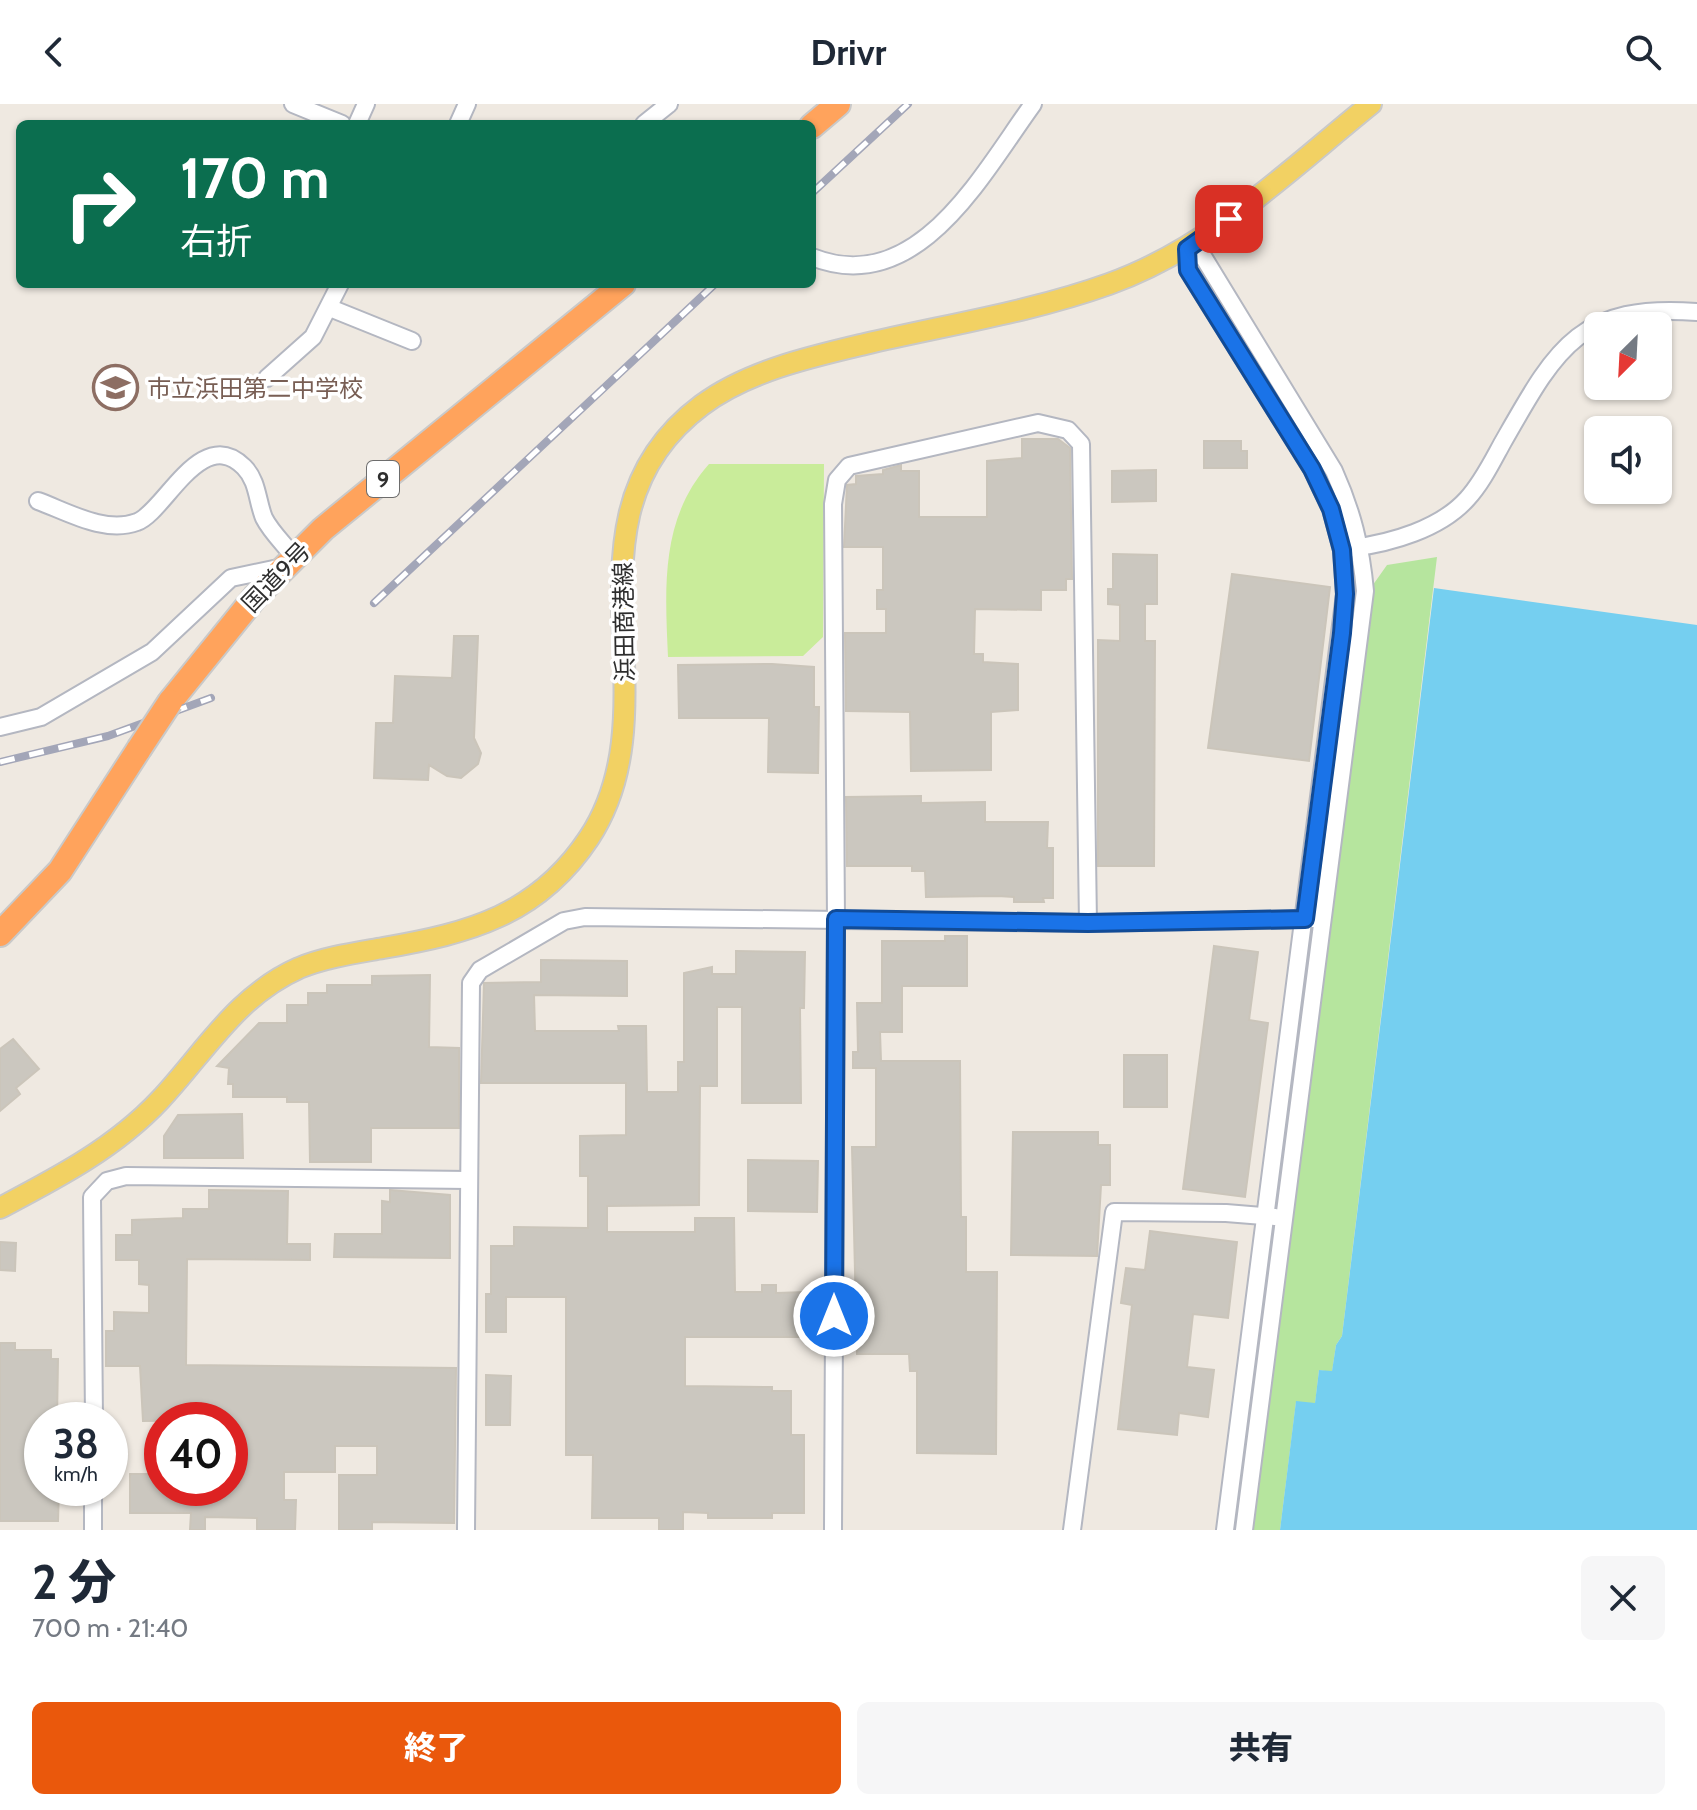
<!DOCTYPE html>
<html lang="ja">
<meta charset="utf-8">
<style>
:root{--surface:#fff;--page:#f6f6f7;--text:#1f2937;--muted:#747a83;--accent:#ea580c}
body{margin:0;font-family:Cabin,"Noto Sans JP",sans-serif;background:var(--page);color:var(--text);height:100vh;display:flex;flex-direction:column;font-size:30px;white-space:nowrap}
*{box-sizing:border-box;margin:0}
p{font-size:26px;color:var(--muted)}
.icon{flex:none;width:44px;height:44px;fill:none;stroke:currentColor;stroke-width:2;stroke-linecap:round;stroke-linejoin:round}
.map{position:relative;height:1426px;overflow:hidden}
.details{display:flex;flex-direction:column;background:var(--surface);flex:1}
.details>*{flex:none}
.banner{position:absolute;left:16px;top:16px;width:800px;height:168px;border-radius:12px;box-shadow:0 2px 6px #0004;background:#0b6e4f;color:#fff;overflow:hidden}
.needle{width:52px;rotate:204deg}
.fabs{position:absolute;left:1584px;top:208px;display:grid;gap:16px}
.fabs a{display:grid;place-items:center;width:88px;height:88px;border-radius:12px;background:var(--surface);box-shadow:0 2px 6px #0004;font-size:40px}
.speed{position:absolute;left:24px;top:1298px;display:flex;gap:16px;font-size:40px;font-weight:700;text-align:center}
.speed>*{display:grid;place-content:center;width:104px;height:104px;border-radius:50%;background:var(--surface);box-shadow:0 2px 6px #0004;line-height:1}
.speed small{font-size:20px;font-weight:400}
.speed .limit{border:12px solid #d22;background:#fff;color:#111}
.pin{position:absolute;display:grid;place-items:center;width:68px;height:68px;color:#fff;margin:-34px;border-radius:16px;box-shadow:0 4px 12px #0006}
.me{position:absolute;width:88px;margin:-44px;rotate:0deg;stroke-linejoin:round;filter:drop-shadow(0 0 6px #0008)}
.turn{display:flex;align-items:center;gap:28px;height:168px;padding:0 32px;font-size:36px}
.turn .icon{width:104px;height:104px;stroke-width:2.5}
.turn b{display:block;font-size:56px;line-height:68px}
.round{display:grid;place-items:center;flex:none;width:84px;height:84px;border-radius:12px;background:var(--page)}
.summary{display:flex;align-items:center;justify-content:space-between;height:136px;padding:0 32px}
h1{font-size:48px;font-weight:800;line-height:60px}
.cta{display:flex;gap:16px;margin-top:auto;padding:16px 32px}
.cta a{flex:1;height:92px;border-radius:12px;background:var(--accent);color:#fff;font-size:32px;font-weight:800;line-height:92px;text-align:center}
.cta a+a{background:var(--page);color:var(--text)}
header{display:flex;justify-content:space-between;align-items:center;height:104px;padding:0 32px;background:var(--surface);font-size:36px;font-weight:800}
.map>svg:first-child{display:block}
</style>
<header><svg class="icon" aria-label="back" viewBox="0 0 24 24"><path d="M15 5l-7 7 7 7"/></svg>Drivr<svg class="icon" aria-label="search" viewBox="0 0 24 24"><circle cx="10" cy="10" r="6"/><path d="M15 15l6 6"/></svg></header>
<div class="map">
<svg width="1697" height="1426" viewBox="0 0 1697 1426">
<rect width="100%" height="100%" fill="#efe9e1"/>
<!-- green -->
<polygon fill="#b6e59e" points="1437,453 1342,1232 1336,1241 1332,1268 1319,1266 1315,1300 1296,1298 1280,1426 1248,1426 1370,485 1387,461"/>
<!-- pitch -->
<path fill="#c9ec9a" d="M709 360H824L823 533 803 552 668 553C665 484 660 415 709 360Z"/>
<!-- water -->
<polygon fill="#75cff0" points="1434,484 1697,521 1697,1426 1280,1426 1296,1297 1315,1299 1319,1266 1332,1267 1336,1241 1342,1232"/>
<!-- building -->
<g fill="#cbc7bf" stroke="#cbc5ba" stroke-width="2">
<polygon points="1022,335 1058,335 1070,344 1072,475 1066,475 1066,486 1041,486 1041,506 975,505 974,550 983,550 983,558 1018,560 1018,606 991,608 991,666 911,667 910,608 846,607 845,529 886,529 886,505 877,505 877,486 883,486 883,443 844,443 847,381 856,380 856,372 883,370 883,366 901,361 901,367 919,367 919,413 987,413 987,357 1022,354"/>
<polygon points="1204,337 1241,337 1241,347 1247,347 1247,364 1204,364"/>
<polygon points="1156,366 1156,397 1112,398 1112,367"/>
<polygon points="1113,450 1157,451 1157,500 1145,500 1145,537 1155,537 1154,762 1098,762 1098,536 1120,537 1120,501 1108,500 1108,485 1113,485"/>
<polygon points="1232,470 1330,483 1309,657 1208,644"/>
<polygon points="454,532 478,532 474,634 481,649 478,660 461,674 447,672 429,661 428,676 374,674 376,619 393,619 395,572 452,574"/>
<polygon points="772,560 814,563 814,603 819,603 818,669 768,668 769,614 679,614 678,561"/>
<polygon points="921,692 921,699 985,698 985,718 1048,718 1047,744 1053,744 1053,794 1043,794 1044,798 1014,798 1014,793 998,792 926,793 925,767 912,767 912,762 847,762 846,693"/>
<polygon points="945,832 967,832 967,882 902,882 902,928 880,928 881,957 960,957 961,1113 966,1113 966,1168 997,1168 996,1350 917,1349 917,1267 910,1267 909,1250 857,1250 852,1043 876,1043 876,964 853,964 853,948 858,948 857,899 882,899 882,837 945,837"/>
<polygon points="1214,842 1258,848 1249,916 1268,919 1245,1093 1183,1085"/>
<polygon points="736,847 805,848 804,904 800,904 801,999 742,999 742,903 717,903 717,982 700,982 699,1101 607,1102 607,1128 695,1128 695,1114 734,1114 735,1188 762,1188 762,1181 776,1181 776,1189 806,1188 807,1233 685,1233 685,1282 772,1283 772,1287 791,1287 791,1331 804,1331 804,1409 772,1409 772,1414 708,1414 708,1409 683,1408 683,1426 659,1426 659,1414 592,1414 593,1351 566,1351 566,1193 506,1193 506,1228 486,1228 486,1190 491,1190 491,1142 514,1142 514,1123 588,1124 588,1072 580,1072 580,1032 626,1031 626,979 481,979 484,879 541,878 541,856 627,857 627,892 534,891 535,927 619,927 618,922 646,922 647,988 678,988 678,958 684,958 684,869 712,863 712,870 736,870"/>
<polygon points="430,871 429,943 459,944 459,1024 371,1024 371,1058 310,1058 309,998 287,998 287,993 233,993 233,980 228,980 229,964 217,962 259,919 287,919 287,901 308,901 308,889 327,889 327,881 372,881 372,872"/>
<polygon points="13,935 39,965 16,984 20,990 0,1007 0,945"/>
<rect x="1124" y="951" width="43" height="52"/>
<polygon points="242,1010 243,1054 164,1054 164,1032 178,1011"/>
<polygon points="1013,1028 1098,1028 1098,1041 1110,1041 1110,1081 1101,1081 1097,1152 1011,1151"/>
<polygon points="748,1056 818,1057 817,1108 748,1107"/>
<polygon points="209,1086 288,1087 287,1140 310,1140 310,1156 187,1155 186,1261 456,1264 454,1419 372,1418 372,1426 339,1426 339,1371 377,1371 377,1342 335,1342 335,1368 284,1368 284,1396 296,1396 295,1426 257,1426 257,1414 205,1413 205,1426 190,1426 191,1409 130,1409 130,1370 162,1370 162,1384 230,1384 230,1316 143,1317 140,1262 106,1262 106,1227 114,1227 114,1208 149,1209 149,1181 139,1180 139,1156 116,1156 116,1131 132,1131 132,1116 183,1114 183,1105 209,1105"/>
<polygon points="390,1086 450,1091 450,1154 334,1153 335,1130 382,1130 382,1097 390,1098"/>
<polygon points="1150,1127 1237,1138 1228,1214 1193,1210 1187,1263 1214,1266 1208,1313 1179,1309 1177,1331 1118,1325 1132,1201 1121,1199 1126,1164 1145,1166"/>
<polygon points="0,1138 16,1139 15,1167 0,1166"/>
<polygon points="0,1239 15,1239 15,1246 51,1246 51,1255 58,1255 57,1316 42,1316 42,1384 59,1384 58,1417 0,1417"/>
<polygon points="486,1271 511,1272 510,1321 486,1321"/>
</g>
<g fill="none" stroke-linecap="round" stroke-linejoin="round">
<defs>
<g id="minor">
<polyline points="293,0 342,20"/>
<polyline points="357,20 366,0"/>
<polyline points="458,20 467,0"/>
<polyline points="644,20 669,0"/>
<path d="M812 153C917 195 982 70 1033 0"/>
<polyline points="330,204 412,237"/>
<polyline points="267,274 313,233 340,180"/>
<path d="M38 397C68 408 105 430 137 418 164 409 201 320 244 363 258 377 257 397 264 414 271 428 285 441 294 453"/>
<path d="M1352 444C1391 439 1440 425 1467 395 1482 379 1493 356 1503 338 1556 245 1579 199 1697 208"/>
<polyline points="0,623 41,613 152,548 231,474 283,463"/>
<polyline points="94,1316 92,1093 107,1077 126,1072 469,1076"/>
<polyline points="93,1426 93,1384"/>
<polyline points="466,1426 471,879 480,866 564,817 585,813 1088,819 1314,815"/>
<polyline points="833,1426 836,815 833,400 837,376 849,362 1038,319 1068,326 1081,340 1088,819"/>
<polyline points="1072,1426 1114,1108 1226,1109 1275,1113"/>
<path d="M1225 1426 1345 490 1342 446 1331 405 1312 365 1188 166 1187 145 1204 154 1334 367C1352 407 1361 443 1365 487L1244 1426"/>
</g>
<path id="major" d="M0 1104C57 1074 115 1044 160 996 205 948 236 892 299 864 326 853 355 849 383 844 470 829 538 811 589 734 679 598 550 414 702 301 748 267 810 253 865 240 946 221 1031 208 1109 180 1210 144 1289 66 1371 0"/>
<g id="highway">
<polyline points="812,22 838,0"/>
<polyline points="170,598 255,493 323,425 623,180"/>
<polyline points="0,830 60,767 139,645"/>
</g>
</defs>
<!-- minor casing -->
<use href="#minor" stroke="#b4b7c1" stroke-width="20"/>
<!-- major casing -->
<use href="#major" stroke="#c9c9c9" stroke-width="24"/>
<!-- highway casing -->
<use href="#highway" stroke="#c9c9c9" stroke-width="28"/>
<!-- minor -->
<use href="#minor" stroke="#fff" stroke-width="16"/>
<!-- major -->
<use href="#major" stroke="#f2d163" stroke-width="20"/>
<!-- highway -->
<use href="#highway" stroke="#ffa35c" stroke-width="24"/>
<defs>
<g id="rail">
<polyline points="812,89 908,0"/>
<polyline points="374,499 715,180"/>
<polyline points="0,658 108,632 211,594"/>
</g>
</defs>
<!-- rail casing -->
<use href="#rail" stroke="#a3a6b8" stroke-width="8"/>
<!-- rail -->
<use href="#rail" stroke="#fff" stroke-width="5" stroke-dasharray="15" stroke-linecap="butt"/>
<defs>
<polyline id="highway-bridge" points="139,645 170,598"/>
</defs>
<!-- highway-bridge casing -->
<use href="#highway-bridge" stroke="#c9c9c9" stroke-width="28" stroke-linecap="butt"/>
<!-- highway-bridge -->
<use href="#highway-bridge" stroke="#ffa35c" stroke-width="24"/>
</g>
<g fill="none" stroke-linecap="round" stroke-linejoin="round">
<defs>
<polyline id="route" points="834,1212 836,815 1088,819 1305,815 1342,529 1345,490 1342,446 1331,405 1312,365 1188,166 1187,145 1229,115"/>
</defs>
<!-- route casing -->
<use href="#route" stroke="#114b97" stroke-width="20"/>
<!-- route -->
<use href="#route" stroke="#1a73e8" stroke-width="14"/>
</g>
<!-- icons -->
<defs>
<symbol id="school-ring" viewBox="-11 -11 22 22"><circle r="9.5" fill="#fff" stroke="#8d6e63" stroke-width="1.5"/><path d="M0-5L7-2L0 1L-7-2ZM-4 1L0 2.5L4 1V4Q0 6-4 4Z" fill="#8d6e63"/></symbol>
</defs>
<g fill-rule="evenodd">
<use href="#school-ring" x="90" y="258" width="51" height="51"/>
</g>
<g text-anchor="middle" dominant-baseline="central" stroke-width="7" stroke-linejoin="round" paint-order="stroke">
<!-- shield labels -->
<rect fill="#fff" stroke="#6d6d6d" stroke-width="2" x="367" y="357" width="32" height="36" rx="6"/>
<g font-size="22" font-weight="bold" fill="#2e2e2e">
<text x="383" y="375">9</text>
</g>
<!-- education labels -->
<g font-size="24" fill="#785e54" stroke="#fff" text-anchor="start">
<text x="147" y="284">市立浜田第二中学校</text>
</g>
<!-- street labels -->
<g font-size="24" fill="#2e2e2e" stroke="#fff">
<text transform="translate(276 473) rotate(-46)">国道9号</text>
<text transform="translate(624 518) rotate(-91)">浜田商港線</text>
</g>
</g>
</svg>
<div class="fabs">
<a><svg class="needle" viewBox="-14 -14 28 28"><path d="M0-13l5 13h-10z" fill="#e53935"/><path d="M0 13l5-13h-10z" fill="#747a83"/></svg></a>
<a><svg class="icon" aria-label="sound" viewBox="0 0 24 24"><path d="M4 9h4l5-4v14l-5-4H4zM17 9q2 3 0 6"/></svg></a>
</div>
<div class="speed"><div>38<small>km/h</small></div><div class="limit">40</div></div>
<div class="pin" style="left:1229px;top:115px;background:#d93025"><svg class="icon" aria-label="arrive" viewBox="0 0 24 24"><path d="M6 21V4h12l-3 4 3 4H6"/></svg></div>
<svg class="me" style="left:834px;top:1212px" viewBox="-20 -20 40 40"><circle r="17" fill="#1a73e8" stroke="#fff" stroke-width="3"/><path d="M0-11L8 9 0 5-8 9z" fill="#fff"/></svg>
<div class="banner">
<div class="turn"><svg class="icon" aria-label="right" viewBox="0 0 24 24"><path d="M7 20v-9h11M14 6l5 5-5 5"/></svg><div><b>170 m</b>右折</div></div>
</div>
</div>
<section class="details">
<div class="summary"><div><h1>2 分</h1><p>700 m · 21:40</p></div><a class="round"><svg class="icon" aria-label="close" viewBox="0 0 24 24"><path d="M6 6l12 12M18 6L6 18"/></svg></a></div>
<div class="cta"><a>終了</a><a>共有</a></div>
</section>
